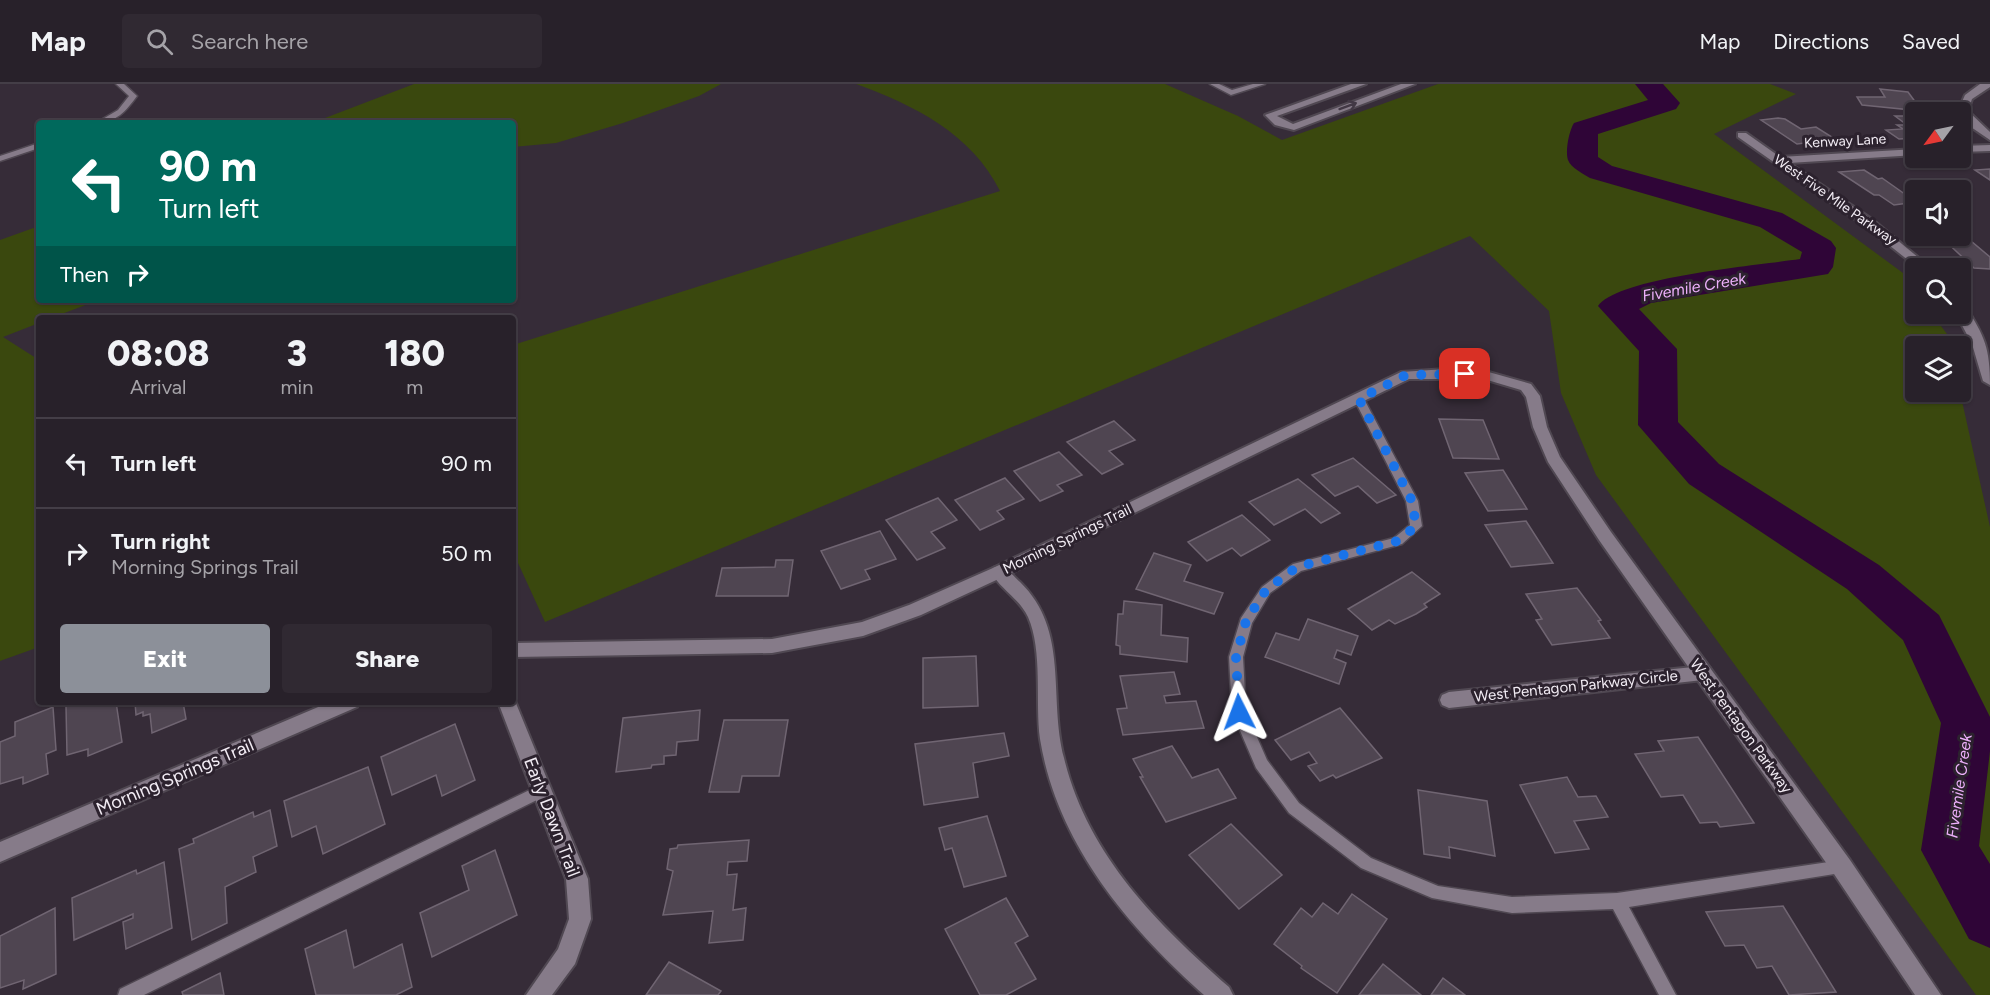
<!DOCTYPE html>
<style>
:root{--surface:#28212a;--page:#302932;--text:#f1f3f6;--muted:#a5a3a8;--line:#443e47;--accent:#8c9099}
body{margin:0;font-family:Figtree,sans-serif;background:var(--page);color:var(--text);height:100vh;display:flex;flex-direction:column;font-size:22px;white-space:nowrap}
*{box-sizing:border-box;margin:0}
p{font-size:20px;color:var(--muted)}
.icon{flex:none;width:33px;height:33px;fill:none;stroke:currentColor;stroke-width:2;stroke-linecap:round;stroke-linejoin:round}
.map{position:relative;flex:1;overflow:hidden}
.side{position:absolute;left:36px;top:231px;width:480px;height:390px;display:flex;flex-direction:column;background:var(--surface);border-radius:6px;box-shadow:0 2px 4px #0004,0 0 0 2px var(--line)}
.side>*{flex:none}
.banner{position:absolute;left:36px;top:36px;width:480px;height:183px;border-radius:6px;box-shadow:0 2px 4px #0004,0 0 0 2px var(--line);background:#00695c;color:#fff;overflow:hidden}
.needle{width:39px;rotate:237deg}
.tools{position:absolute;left:1905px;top:18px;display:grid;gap:12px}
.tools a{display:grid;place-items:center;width:66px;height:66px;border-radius:6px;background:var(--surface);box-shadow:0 2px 4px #0004,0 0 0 2px var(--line);font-size:30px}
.pin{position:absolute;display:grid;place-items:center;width:51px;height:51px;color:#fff;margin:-26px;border-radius:12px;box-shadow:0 3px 9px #0006}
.me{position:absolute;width:66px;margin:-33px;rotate:357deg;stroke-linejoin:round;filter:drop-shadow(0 0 4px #0008)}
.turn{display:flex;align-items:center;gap:21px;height:126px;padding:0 24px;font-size:27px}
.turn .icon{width:78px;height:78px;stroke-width:2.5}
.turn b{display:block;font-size:42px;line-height:51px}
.then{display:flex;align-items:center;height:57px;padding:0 24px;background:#0003;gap:12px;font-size:22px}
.eta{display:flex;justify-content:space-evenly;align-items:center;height:102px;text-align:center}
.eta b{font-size:36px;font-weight:800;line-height:42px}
.cta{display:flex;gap:12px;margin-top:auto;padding:12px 24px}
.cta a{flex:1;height:69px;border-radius:6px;background:var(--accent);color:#fff;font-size:24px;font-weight:800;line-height:69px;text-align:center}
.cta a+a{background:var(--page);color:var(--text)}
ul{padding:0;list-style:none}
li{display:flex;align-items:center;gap:18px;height:90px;padding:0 24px;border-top:2px solid var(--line)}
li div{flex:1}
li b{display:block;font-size:22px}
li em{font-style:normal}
header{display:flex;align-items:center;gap:36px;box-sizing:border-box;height:84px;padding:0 30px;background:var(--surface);border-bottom:2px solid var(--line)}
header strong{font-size:28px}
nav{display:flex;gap:33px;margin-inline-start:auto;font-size:21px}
.search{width:420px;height:54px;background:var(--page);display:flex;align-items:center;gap:15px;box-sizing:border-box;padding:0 21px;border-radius:6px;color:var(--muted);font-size:22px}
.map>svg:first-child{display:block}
</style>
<header>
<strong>Map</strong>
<div class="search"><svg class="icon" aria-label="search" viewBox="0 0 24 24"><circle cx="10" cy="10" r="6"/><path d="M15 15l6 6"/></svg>Search here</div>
<nav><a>Map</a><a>Directions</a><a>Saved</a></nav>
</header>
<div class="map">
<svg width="1990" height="911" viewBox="0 0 1990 911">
<rect width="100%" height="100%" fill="#362c38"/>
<!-- green -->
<g fill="#3a480e">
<polygon points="414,0 721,0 699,12 623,39 556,59 513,63 513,39 312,39"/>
<path d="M856 0H1165L1238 32 1282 56 1438 0H1770L1796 10 1714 50 1903 189 1915 206 1916 230H1932L1947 250 1950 262H1916V308H1960L1990 443V911H1976L1596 391 1561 309 1549 227 1470 152 545 538 513 468V261L1000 107C972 50 914 21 856 0Z"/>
<polygon points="39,142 39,216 99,216 51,234 39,234 39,239 3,253 39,276 39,563 0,577 0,156"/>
</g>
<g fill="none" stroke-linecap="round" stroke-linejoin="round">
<!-- river -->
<path fill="#2f0537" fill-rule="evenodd" d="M1635 0H1663L1680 19 1676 25 1598 50V73L1612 82 1782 129 1831 157 1836 164 1833 183 1828 190 1651 219 1639 225 1677 265 1678 338 1719 380 1879 481 1939 531 1990 633V667L1979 762 1990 780V864L1969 855 1921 766 1941 639 1903 556 1847 505 1689 400 1638 341 1639 267 1598 222C1618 193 1761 181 1800 175L1802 168 1760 143 1590 94C1584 90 1571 84 1568 76 1565 67 1569 47 1574 39L1648 16Z"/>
</g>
<!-- building -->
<g fill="#4f4551" stroke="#706572" stroke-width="1.5">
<polygon points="1880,5 1908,8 1922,27 1862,21 1857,13 1885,13"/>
<polygon points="1895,32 1916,32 1916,54 1899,55 1886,46 1903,45 1897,41 1907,41"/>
<polygon points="1778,34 1785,35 1801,45 1816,43 1835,55 1797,60 1761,36"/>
<polygon points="1990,85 1990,96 1975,86"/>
<polygon points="1864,86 1878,95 1882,94 1916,118 1894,121 1879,111 1874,111 1839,88"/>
<polygon points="1940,152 1965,152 1990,173 1990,185 1974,184"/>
<polygon points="1439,335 1483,336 1499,375 1453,374"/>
<polygon points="1114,337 1135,356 1109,367 1123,380 1102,390 1067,358"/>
<polygon points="1059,368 1082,391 1057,401 1063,407 1040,417 1014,387"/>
<polygon points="1353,374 1396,411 1377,419 1358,402 1335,412 1312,391"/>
<polygon points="1503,386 1527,425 1488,427 1465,389"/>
<polygon points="1005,394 1024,415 997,427 1004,435 980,446 955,416"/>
<polygon points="1298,395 1340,429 1321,439 1305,425 1274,441 1249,418"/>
<polygon points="938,414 957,436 931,448 945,464 917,476 886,436"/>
<polygon points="1242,431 1270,456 1241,472 1232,464 1207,477 1188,458"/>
<polygon points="1526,437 1553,479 1511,483 1485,441"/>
<polygon points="880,447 896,475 865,486 870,495 841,505 821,467"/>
<polygon points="1154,469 1191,481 1184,497 1223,509 1214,530 1136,505"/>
<polygon points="776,476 793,476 788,512 716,512 722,484 775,483"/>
<polygon points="1412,488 1440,510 1424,520 1427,523 1416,530 1395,540 1389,536 1372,546 1348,525"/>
<polygon points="1577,504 1601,536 1598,537 1610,554 1552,561 1536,536 1542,535 1526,510"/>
<polygon points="1124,517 1162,521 1161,551 1188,554 1187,578 1120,570 1120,562 1116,561 1118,530 1123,530"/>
<polygon points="1308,535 1358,552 1351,571 1337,566 1334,574 1346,579 1339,600 1265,573 1276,549 1299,556"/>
<polygon points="976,572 978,622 923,624 923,574"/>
<polygon points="1174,588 1180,610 1164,612 1166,619 1196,617 1204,644 1123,651 1117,625 1127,624 1120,592"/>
<polygon points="77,618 116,618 122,658 88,672 88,665 67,671 66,622"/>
<polygon points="135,618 183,618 186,635 152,649 150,630 143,632 143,628 136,631"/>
<polygon points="53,623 56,666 46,670 48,690 23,700 23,693 0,700 0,658 15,652 15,638"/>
<polygon points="1340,624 1382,674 1336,694 1333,691 1320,697 1308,682 1317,679 1309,668 1291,676 1275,656"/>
<polygon points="700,626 698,656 677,658 676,671 664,672 664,680 652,681 651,684 616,688 623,634"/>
<polygon points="724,636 788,636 779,692 742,692 739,708 709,708"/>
<polygon points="455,640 475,696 442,712 436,691 392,711 381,673"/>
<polygon points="1004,649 1009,672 973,679 978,713 924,721 915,660"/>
<polygon points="1698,653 1754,739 1720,743 1717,738 1700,739 1683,711 1661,713 1635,670 1664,667 1658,657"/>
<polygon points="1172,662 1192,694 1218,685 1236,714 1166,738 1140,693 1143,693 1133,675"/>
<polygon points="368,683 385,740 323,770 316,742 292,753 284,717"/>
<polygon points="1567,693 1578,713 1596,712 1608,733 1574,737 1589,765 1555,769 1520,701"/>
<polygon points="1418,706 1487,717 1495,772 1449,763 1450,774 1424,770"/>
<polygon points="270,726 277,762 253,773 256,788 225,803 227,839 192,856 179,765 194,759 193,755 253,728 254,733"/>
<polygon points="987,732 1006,792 964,803 952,764 945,766 939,744"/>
<polygon points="1231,740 1282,791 1239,825 1189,771"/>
<polygon points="749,756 747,777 728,778 727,791 737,790 733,826 746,824 743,856 709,859 713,827 663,831 673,787 667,785 670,765 677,764 678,761"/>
<polygon points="495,766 517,831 432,873 420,829 469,806 462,782"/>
<polygon points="164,778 172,844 126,865 123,838 133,834 133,830 74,856 72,814 136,786 137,790"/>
<polygon points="1352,810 1387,835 1337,909 1301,884 1302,882 1274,860 1301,824 1312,833 1323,819 1338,830"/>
<polygon points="1006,814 1028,852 1015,859 1036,895 1006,911 980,911 945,845"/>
<polygon points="1783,822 1836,908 1789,911 1772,882 1757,884 1744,861 1725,862 1706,828"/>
<polygon points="55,824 56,890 23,905 24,896 0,904 0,852"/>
<polygon points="346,846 354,884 402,860 412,903 396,911 316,911 305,865"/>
<polygon points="669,878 721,907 718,911 646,911"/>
<polygon points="1383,880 1421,911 1359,911"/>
<polygon points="220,889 224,911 183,911 182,908"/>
<polygon points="1443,894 1465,911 1431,911"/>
</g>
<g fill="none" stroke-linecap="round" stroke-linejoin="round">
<defs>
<g id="service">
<path d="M116 0H124L137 12C126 27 116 39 96 39L118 26 129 12Z"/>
<polygon points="1210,0 1219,0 1232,6 1253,0 1265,0 1231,11"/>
<polygon points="39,59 39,64 0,77 0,72"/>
<polygon points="1359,312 1364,315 1418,417 1422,442 1402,460 1301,487 1270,509 1252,539 1243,573 1246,628 1267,676 1299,719 1371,774 1438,802 1512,813 1617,809 1842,776 1847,778 1850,783 1847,788 1629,823 1676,911 1659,911 1613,825 1512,829 1432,814 1361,784 1289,729 1256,684 1232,628 1229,573 1241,534 1262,503 1293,480 1394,454 1410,441 1406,417 1354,315"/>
<polygon points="542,700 547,701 549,706 547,711 144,911 118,911 120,905"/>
</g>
<g id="minor">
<polygon points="1980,0 1990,0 1990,3 1972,15 1968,27 1990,48 1990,56 1968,41 1958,27 1965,11"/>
<polygon points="1738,49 1746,49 1780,73 1916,65 1916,71 1789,79 1873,136 1931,184 1918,184 1865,142 1738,53"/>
<polygon points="1990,61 1990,67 1960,68 1960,62"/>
<path d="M1960 221 1965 222C1985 252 1990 265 1990 301L1983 297 1972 260 1956 230H1960Z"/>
<path d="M999 482C1008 484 1013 492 1020 498 1070 547 1048 612 1064 674 1087 770 1157 840 1229 903L1233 911H1204C1128 843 1057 760 1040 655 1035 618 1043 567 1028 533 1020 515 1000 505 991 488L993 484Z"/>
<polygon points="1703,582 1710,584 1712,589 1710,594 1703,596 1449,624 1442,621 1440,616 1442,611 1449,608"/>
<polygon points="513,612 588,795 591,835 575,880 552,911 526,911 558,865 569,835 566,795 498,618 513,618"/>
</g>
<g id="tertiary">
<polygon points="1351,0 1366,0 1277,32 1293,40 1401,0 1415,0 1294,46 1275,41 1265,31"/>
<polygon points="1446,285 1485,287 1531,300 1540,312 1547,343 1560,373 1611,448 1850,776 1941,911 1915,911 1834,790 1599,456 1548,378 1533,343 1526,313 1521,306 1484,295 1409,295 1005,492 921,531 863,552 772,569 513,573 513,559 772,555 862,538 909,521 993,484 1401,288"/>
<polygon points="330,618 359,618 357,623 0,778 0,758"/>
</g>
</defs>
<!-- service casing -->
<use href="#service" stroke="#504852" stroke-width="3"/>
<!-- minor casing -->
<use href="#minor" stroke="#504852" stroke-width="4"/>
<!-- tertiary casing -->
<use href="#tertiary" stroke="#504852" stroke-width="4"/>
<!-- service -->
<use href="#service" fill="#867b89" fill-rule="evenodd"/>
<!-- minor -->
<use href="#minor" fill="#867b89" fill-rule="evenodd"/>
<!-- tertiary -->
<use href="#tertiary" fill="#867b89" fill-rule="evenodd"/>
</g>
<!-- one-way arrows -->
<defs><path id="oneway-shaft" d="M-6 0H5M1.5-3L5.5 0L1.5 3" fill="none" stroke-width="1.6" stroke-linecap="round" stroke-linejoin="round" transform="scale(1.5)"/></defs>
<use stroke="#423845" href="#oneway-shaft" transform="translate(1348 22) rotate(-20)"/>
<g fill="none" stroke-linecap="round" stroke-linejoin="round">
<!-- route -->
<polyline stroke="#1a73e8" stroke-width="10" stroke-dasharray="0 18" points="1239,628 1236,573 1246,537 1266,506 1297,483 1398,457 1416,442 1412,417 1359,315 1406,291 1465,290"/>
</g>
<g text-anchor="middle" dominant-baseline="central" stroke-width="6" stroke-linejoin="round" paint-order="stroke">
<!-- far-street labels -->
<g font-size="14" fill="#f2ecf4" stroke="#2c222e">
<text transform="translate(1845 57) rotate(-3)">Kenway Lane</text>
<text transform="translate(1835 116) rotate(35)">West Five Mile Parkway</text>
</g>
<!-- street labels -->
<g font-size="15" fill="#f2ecf4" stroke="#2c222e">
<text transform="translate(1067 455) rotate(-26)">Morning Springs Trail</text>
<text transform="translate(1576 602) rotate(-6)">West Pentagon Parkway Circle</text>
<text transform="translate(1741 642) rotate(54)">West Pentagon Parkway</text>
</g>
<!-- water labels -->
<g font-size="16" font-style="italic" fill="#edb0fb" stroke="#2c222e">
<text transform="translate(1694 203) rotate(-10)">Fivemile Creek</text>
<text transform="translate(1959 702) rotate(-82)">Fivemile Creek</text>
</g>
<!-- near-street labels -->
<g font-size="18" fill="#f2ecf4" stroke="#2c222e">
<text transform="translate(175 693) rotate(-23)">Morning Springs Trail</text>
<text transform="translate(552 733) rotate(69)">Early Dawn Trail</text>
</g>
</g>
</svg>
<div class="tools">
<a><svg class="needle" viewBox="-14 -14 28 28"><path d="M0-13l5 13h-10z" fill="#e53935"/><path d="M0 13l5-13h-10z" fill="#a5a3a8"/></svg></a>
<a><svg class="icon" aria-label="sound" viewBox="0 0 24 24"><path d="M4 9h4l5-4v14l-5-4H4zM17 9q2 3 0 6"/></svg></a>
<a><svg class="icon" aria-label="search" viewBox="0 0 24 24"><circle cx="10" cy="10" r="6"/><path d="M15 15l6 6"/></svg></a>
<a><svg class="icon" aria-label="layers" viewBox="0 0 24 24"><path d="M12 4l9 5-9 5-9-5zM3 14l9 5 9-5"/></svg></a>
</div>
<div class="pin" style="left:1465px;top:290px;background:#d93025"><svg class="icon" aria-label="arrive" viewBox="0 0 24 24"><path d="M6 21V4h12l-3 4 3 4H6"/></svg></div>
<svg class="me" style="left:1239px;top:628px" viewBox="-20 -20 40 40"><path d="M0-17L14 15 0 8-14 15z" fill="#1a73e8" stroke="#fff" stroke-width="4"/></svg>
<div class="banner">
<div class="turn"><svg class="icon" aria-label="left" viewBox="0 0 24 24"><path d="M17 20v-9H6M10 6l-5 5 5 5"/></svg><div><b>90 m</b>Turn left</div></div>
<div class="then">Then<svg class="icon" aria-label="right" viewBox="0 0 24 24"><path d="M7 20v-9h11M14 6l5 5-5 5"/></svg></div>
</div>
<section class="side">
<div class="eta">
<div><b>08:08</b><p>Arrival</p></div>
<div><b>3</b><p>min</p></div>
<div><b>180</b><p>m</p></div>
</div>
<ul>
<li><svg class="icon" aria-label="left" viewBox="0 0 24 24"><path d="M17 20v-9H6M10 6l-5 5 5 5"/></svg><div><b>Turn left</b></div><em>90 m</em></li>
<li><svg class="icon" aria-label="right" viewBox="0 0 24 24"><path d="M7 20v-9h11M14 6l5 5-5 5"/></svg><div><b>Turn right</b><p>Morning Springs Trail</p></div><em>50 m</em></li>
</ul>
<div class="cta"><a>Exit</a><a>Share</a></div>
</section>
</div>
